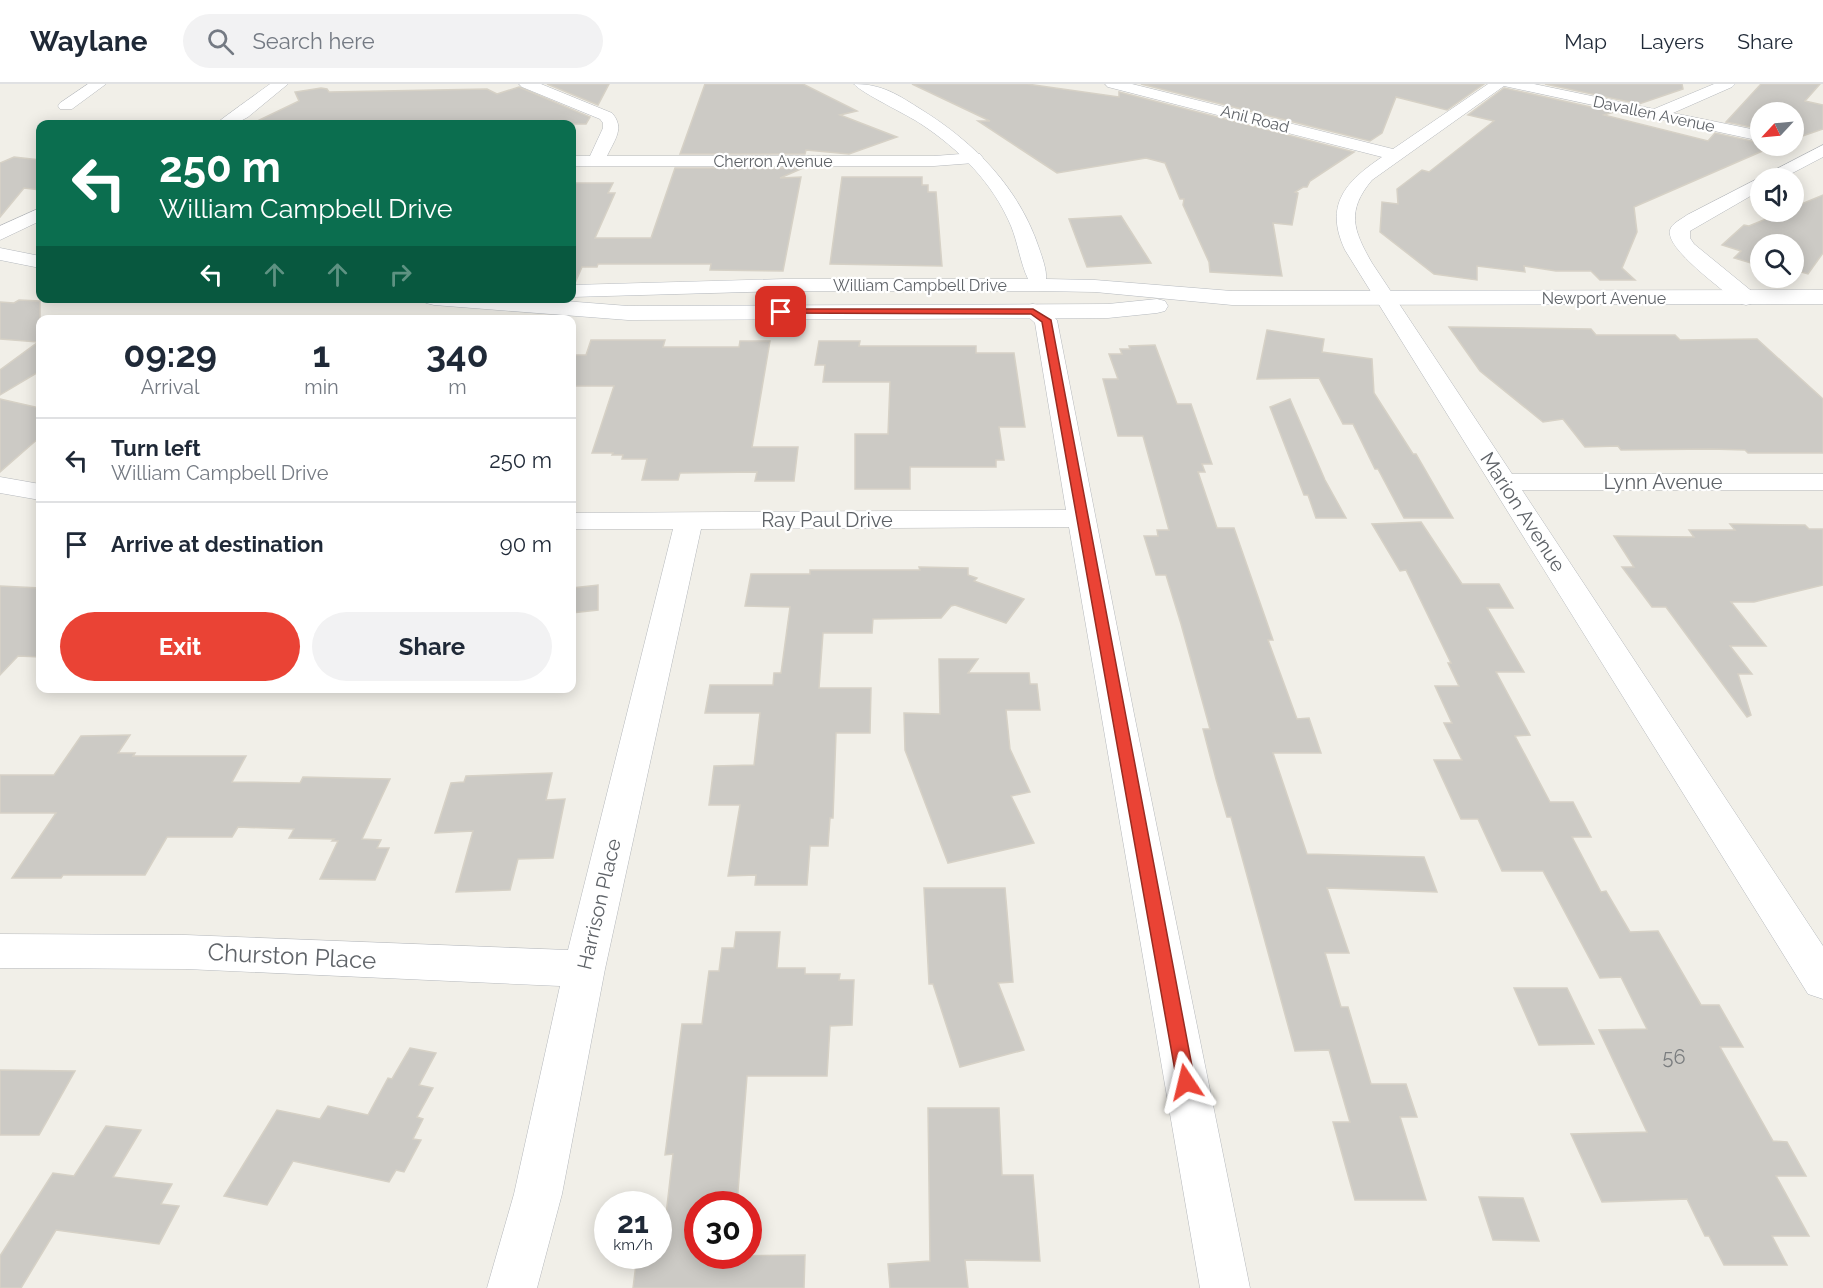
<!DOCTYPE html>
<style>
:root{--surface:#fff;--page:#f2f2f3;--text:#1f2937;--muted:#747a83;--line:#e0e1e3;--accent:#ea4335}
body{margin:0;font-family:Raleway,sans-serif;background:var(--page);color:var(--text);height:100vh;display:flex;flex-direction:column;font-size:22px;white-space:nowrap}
*{box-sizing:border-box;margin:0}
p{font-size:20px;color:var(--muted)}
.icon{flex:none;width:33px;height:33px;fill:none;stroke:currentColor;stroke-width:2;stroke-linecap:round;stroke-linejoin:round}
.map{position:relative;flex:1;overflow:hidden}
.drawer{position:absolute;left:36px;top:231px;width:540px;height:378px;display:flex;flex-direction:column;background:var(--surface);border-radius:12px;box-shadow:0 3px 15px #0003}
.drawer>*{flex:none}
.top-card{position:absolute;left:36px;top:36px;width:540px;height:183px;border-radius:12px;box-shadow:0 3px 15px #0003;background:#0b6e4f;color:#fff;overflow:hidden}
.needle{width:39px;rotate:244deg}
.fabs{position:absolute;left:1750px;top:18px;display:grid;gap:12px}
.fabs a{display:grid;place-items:center;width:54px;height:54px;border-radius:50%;background:var(--surface);box-shadow:0 3px 15px #0003;font-size:30px}
.speed{position:absolute;left:594px;top:1107px;display:flex;gap:12px;font-size:30px;font-weight:700;text-align:center}
.speed>*{display:grid;place-content:center;width:78px;height:78px;border-radius:50%;background:var(--surface);box-shadow:0 3px 15px #0003;line-height:1}
.speed small{font-size:15px;font-weight:400}
.speed .limit{border:9px solid #d22;background:#fff;color:#111}
.pin{position:absolute;display:grid;place-items:center;width:51px;height:51px;color:#fff;margin:-26px;border-radius:12px;box-shadow:0 3px 9px #0006}
.me{position:absolute;width:66px;margin:-33px;rotate:350deg;stroke-linejoin:round;filter:drop-shadow(0 0 4px #0008)}
.turn{display:flex;align-items:center;gap:21px;height:126px;padding:0 24px;font-size:27px}
.turn .icon{width:78px;height:78px;stroke-width:2.5}
.turn b{display:block;font-size:42px;line-height:51px}
.lanes{display:flex;align-items:center;height:57px;padding:0 24px;background:#0003;justify-content:center;gap:30px;direction:ltr}
.lanes .off{opacity:.35}
.eta{display:flex;justify-content:space-evenly;align-items:center;height:102px;text-align:center}
.eta b{font-size:36px;font-weight:700;line-height:42px}
.button{display:flex;gap:12px;margin-top:auto;padding:12px 24px}
.button a{flex:1;height:69px;border-radius:36px;background:var(--accent);color:#fff;font-size:24px;font-weight:700;line-height:69px;text-align:center}
.button a+a{background:var(--page);color:var(--text)}
ul{padding:0;list-style:none}
li{display:flex;align-items:center;gap:18px;height:84px;padding:0 24px;border-top:2px solid var(--line)}
li div{flex:1}
li b{display:block;font-size:22px}
li em{font-style:normal}
header{display:flex;align-items:center;gap:36px;box-sizing:border-box;height:84px;padding:0 30px;background:var(--surface);border-bottom:2px solid var(--line)}
header strong{font-size:28px}
nav{display:flex;gap:33px;margin-inline-start:auto;font-size:21px}
.search{width:420px;height:54px;background:var(--page);display:flex;align-items:center;gap:15px;box-sizing:border-box;padding:0 21px;border-radius:33px;color:var(--muted);font-size:22px}
.map>svg:first-child{display:block}
</style>
<header>
<strong>Waylane</strong>
<div class="search"><svg class="icon" aria-label="search" viewBox="0 0 24 24"><circle cx="10" cy="10" r="6"/><path d="M15 15l6 6"/></svg>Search here</div>
<nav><a>Map</a><a>Layers</a><a>Share</a></nav>
</header>
<div class="map">
<svg width="1823" height="1204" viewBox="0 0 1823 1204">
<rect width="100%" height="100%" fill="#f1efe8"/>
<!-- building -->
<g fill="#cccac5" stroke="#d6d1c6" stroke-width="1.5">
<polygon points="547,0 609,0 598,21"/>
<polygon points="705,0 803,0 857,27 840,31 897,53 849,70 806,66 805,70 680,70"/>
<polygon points="912,0 1027,0 1119,13 1119,8 1354,68 1310,97 1307,103 1303,103 1295,108 1298,109 1292,141 1273,139 1282,192 1210,188 1209,178 1183,121 1184,115 1180,115 1165,79 1146,74 1057,89 978,37 990,37"/>
<polygon points="1141,0 1484,0 1447,26 1396,13 1382,49 1370,57"/>
<polygon points="1545,0 1682,0 1683,5 1639,20"/>
<polygon points="1761,0 1820,0 1805,17 1823,21 1823,45 1794,55 1794,28 1761,28 1761,45 1726,38"/>
<polygon points="519,3 590,33 586,40 251,40 299,17 295,8 321,4 327,5 329,8 487,5 497,10"/>
<polygon points="1504,4 1614,28 1604,31 1708,57 1715,49 1761,59 1761,62 1774,62 1634,123 1637,148 1622,184 1635,196 1600,196 1591,187 1556,187 1524,182 1525,188 1477,182 1477,196 1434,190 1380,148 1382,118 1398,120 1397,105 1422,86 1429,88 1494,37 1468,31"/>
<polygon points="14,73 40,76 40,106 24,104 0,133 0,79"/>
<polygon points="675,84 803,84 780,94 801,93 783,187 710,186 711,180 598,180 597,183 582,183 575,199 572,199 572,99 613,99 608,109 615,109 595,154 651,154"/>
<polygon points="842,93 922,93 922,101 928,101 928,108 936,108 942,182 830,180"/>
<polygon points="1823,111 1823,169 1808,190 1794,186 1794,160 1761,160 1761,182 1734,174 1741,167 1722,161 1744,141 1749,142 1783,128 1794,128 1794,123"/>
<polygon points="1121,132 1151,179 1087,183 1069,135"/>
<polygon points="19,216 40,217 40,287 0,311 0,286 38,258 0,255 0,218 14,219"/>
<polygon points="1449,243 1591,245 1596,251 1675,251 1680,256 1757,255 1823,315 1823,369 1748,369 1745,366 1711,365 1621,366 1618,362 1585,363 1563,335 1543,338 1480,287"/>
<polygon points="1267,246 1324,255 1322,268 1372,275 1374,309 1413,370 1416,370 1453,434 1404,434 1378,385 1375,385 1353,340 1343,340 1319,294 1257,295"/>
<polygon points="591,256 665,256 663,263 739,263 740,257 770,257 752,363 798,363 794,397 755,397 757,388 680,389 678,396 642,396 647,375 622,375 623,371 612,371 613,369 592,369 614,302 572,302 572,271 586,271"/>
<polygon points="819,257 860,257 859,262 976,262 976,269 1014,269 1025,343 999,343 1004,376 996,376 996,383 910,383 910,405 855,405 855,350 888,350 890,298 823,298 825,281 815,281"/>
<polygon points="1155,261 1177,320 1191,320 1212,380 1202,380 1205,388 1198,388 1217,444 1234,444 1273,556 1268,556 1297,635 1309,634 1321,669 1273,669 1307,770 1424,773 1437,808 1327,804 1349,869 1325,869 1341,923 1348,923 1371,1000 1406,1000 1417,1033 1400,1033 1426,1116 1355,1116 1333,1038 1350,1038 1329,966 1295,967 1231,733 1227,733 1216,695 1203,645 1210,645 1181,540 1166,491 1156,491 1144,452 1158,452 1157,446 1169,446 1143,352 1118,352 1103,295 1118,295 1109,270 1122,270 1120,265 1130,265 1129,262"/>
<polygon points="0,315 40,324 40,353 0,388"/>
<polygon points="1290,315 1325,396 1346,434 1316,434 1308,411 1304,411 1270,323"/>
<polygon points="1421,438 1462,500 1499,500 1513,524 1487,524 1524,588 1496,588 1530,651 1515,652 1550,718 1573,718 1591,753 1572,753 1601,808 1606,807 1630,848 1658,847 1701,921 1719,921 1743,963 1720,963 1773,1057 1787,1058 1806,1092 1776,1092 1809,1152 1772,1152 1787,1181 1724,1181 1709,1152 1705,1152 1687,1115 1602,1118 1571,1050 1647,1048 1599,946 1647,945 1621,893 1600,894 1543,787 1502,787 1478,735 1461,735 1434,676 1462,676 1444,639 1452,639 1435,602 1459,602 1448,579 1451,579 1406,486 1400,487 1372,440"/>
<polygon points="1730,440 1805,441 1809,445 1823,445 1823,501 1754,518 1731,518 1766,562 1730,562 1752,590 1738,590 1751,631 1747,633 1666,523 1652,523 1622,483 1634,483 1614,452 1694,453 1689,446 1735,446"/>
<polygon points="919,483 968,484 968,491 977,494 974,497 1024,515 1006,539 955,521 951,522 941,534 873,535 872,549 823,549 819,604 871,604 870,649 836,649 833,734 830,734 828,762 810,762 807,801 755,801 756,791 728,792 740,721 709,721 714,682 754,681 760,629 705,629 710,601 773,601 774,589 781,589 790,523 745,522 751,490 810,490 810,486 920,486"/>
<polygon points="598,501 598,526 572,529 572,504"/>
<polygon points="0,502 40,504 40,573 18,572 0,591"/>
<polygon points="939,575 978,575 968,589 1029,589 1030,600 1037,600 1040,626 1006,626 1010,665 1030,708 1011,712 1034,759 948,779 905,666 904,629 940,630"/>
<polygon points="130,651 118,669 135,669 133,672 246,672 232,698 300,699 303,693 390,695 362,755 381,756 377,764 389,764 375,796 320,795 338,757 332,757 334,755 289,754 294,745 238,743 232,753 167,753 145,791 63,791 61,794 12,794 56,729 0,729 0,691 54,691 81,652"/>
<polygon points="552,689 546,716 565,715 553,774 518,775 510,806 456,808 473,747 435,749 451,699 464,698 466,692"/>
<polygon points="924,804 1005,804 1013,898 998,899 1024,966 960,983 933,900 929,900"/>
<polygon points="736,848 780,848 777,884 805,884 805,890 840,890 839,896 854,896 852,941 830,942 827,992 747,992 737,1120 698,1120 698,1172 805,1171 804,1204 633,1204 637,1172 658,1172 658,1165 662,1165 673,1070 665,1071 682,940 702,940 709,887 719,887 722,864 734,864"/>
<polygon points="1514,904 1567,904 1594,960 1539,961"/>
<polygon points="410,964 436,969 419,1001 433,1004 417,1033 423,1035 413,1055 421,1056 404,1088 396,1086 389,1098 293,1077 267,1121 224,1112 277,1026 320,1035 328,1022 368,1031 388,994 392,995"/>
<polygon points="0,986 75,987 39,1051 0,1051"/>
<polygon points="928,1024 999,1024 1002,1091 1033,1091 1040,1177 965,1176 968,1204 890,1204 888,1180 930,1177"/>
<polygon points="106,1042 141,1046 113,1093 172,1100 161,1120 179,1122 159,1160 56,1146 21,1204 0,1204 0,1172 53,1089 74,1092"/>
<polygon points="1479,1113 1523,1114 1539,1157 1493,1156"/>
</g>
<g fill="none" stroke-linecap="round" stroke-linejoin="round">
<defs>
<g id="street">
<polygon points="88,0 106,0 72,25 60,25 58,22 60,19"/>
<path d="M270 0H288L248 33 235 40H216C218 37 262 6 270 0Z"/>
<path d="M519 0H541L612 29C625 44 615 55 607 72H934L974 69 980 70 983 74 980 78 974 79 934 82H572V72H590L603 44V39L600 35 522 3Z"/>
<path d="M1105 0H1132L1393 65 1488 0H1534L1654 25 1714 0H1735L1732 3 1673 29 1761 47V57L1504 2 1372 96C1346 127 1353 146 1372 179L1512 390H1823V406H1522L1823 862V915L1808 910 1345 166C1324 121 1345 98 1382 73L1108 3Z"/>
<path d="M1823 61V73L1783 94H1761V106L1690 147V154L1694 160 1754 209 1757 214 1754 219 1746 221 1738 219C1724 206 1665 165 1670 146 1672 139 1682 135 1687 131Z"/>
<polygon points="40,124 40,137 0,156 0,142"/>
<polygon points="1033,220 1041,222 1057,236 1134,630 1250,1204 1200,1204 1069,443 701,445 605,885 562,1110 537,1204 487,1204 514,1110 560,902 186,885 0,884 0,850 186,851 568,866 673,445 572,445 572,429 1066,426 1035,239 1022,227 1025,222"/>
<polygon points="0,393 40,400 40,416 0,409"/>
</g>
<g id="secondary">
<path d="M854 0C883 0 898 11 922 26 975 59 1019 104 1039 164 1042 173 1047 186 1046 195L1095 196 1232 207 1823 206V220L1232 221 1095 208 1039 207H785L572 213V201L785 195H1028C1020 178 1018 159 1011 142 993 99 959 65 921 40 908 31 861 9 854 0Z"/>
<polygon points="0,164 40,172 40,184 0,176"/>
<polygon points="423,214 526,214 628,222 1108,220 1157,215 1165,217 1168,222 1165,227 1157,229 1108,234 628,236 434,221 426,219"/>
</g>
</defs>
<!-- street casing -->
<use href="#street" stroke="#b5b8bc" stroke-width="1"/>
<!-- secondary casing -->
<use href="#secondary" stroke="#b6babf" stroke-width="1"/>
<!-- street -->
<use href="#street" fill="#fff" fill-rule="evenodd"/>
<!-- secondary -->
<use href="#secondary" fill="#fff" fill-rule="evenodd"/>
</g>
<!-- route -->
<polygon fill="#ea4335" stroke="#982c22" stroke-width="1.5" points="781,225 1033,225 1051,236 1195,998 1192,1004 1186,1006 1179,1004 1177,998 1042,238 1031,230 778,229 776,228"/>
<g text-anchor="middle" dominant-baseline="central" stroke-width="4.5" stroke-linejoin="round" paint-order="stroke">
<!-- far-street labels -->
<g font-size="16" fill="#5f6368" stroke="#fff">
<text transform="translate(1654 30) rotate(12)">Davallen Avenue</text>
<text transform="translate(1255 35) rotate(14)">Anil Road</text>
<text x="773" y="77">Cherron Avenue</text>
<text x="920" y="201">William Campbell Drive</text>
<text x="1604" y="214">Newport Avenue</text>
</g>
<!-- street labels -->
<g font-size="20" fill="#5f6368" stroke="#fff">
<text x="1663" y="398">Lynn Avenue</text>
<text transform="translate(1523 428) rotate(57)">Marion Avenue</text>
<text x="827" y="436">Ray Paul Drive</text>
<text transform="translate(599 820) rotate(-77)">Harrison Place</text>
</g>
<!-- near-number labels -->
<g font-size="20" fill="#7a7d7f">
<text x="1674" y="973">56</text>
</g>
<!-- near-street labels -->
<g font-size="24" fill="#5f6368" stroke="#fff">
<text transform="translate(292 872) rotate(3)">Churston Place</text>
</g>
</g>
</svg>
<div class="fabs">
<a><svg class="needle" viewBox="-14 -14 28 28"><path d="M0-13l5 13h-10z" fill="#e53935"/><path d="M0 13l5-13h-10z" fill="#747a83"/></svg></a>
<a><svg class="icon" aria-label="sound" viewBox="0 0 24 24"><path d="M4 9h4l5-4v14l-5-4H4zM17 9q2 3 0 6"/></svg></a>
<a><svg class="icon" aria-label="search" viewBox="0 0 24 24"><circle cx="10" cy="10" r="6"/><path d="M15 15l6 6"/></svg></a>
</div>
<div class="speed"><div>21<small>km/h</small></div><div class="limit">30</div></div>
<div class="pin" style="left:781px;top:228px;background:#d93025"><svg class="icon" aria-label="arrive" viewBox="0 0 24 24"><path d="M6 21V4h12l-3 4 3 4H6"/></svg></div>
<svg class="me" style="left:1186px;top:998px" viewBox="-20 -20 40 40"><path d="M0-17L14 15 0 8-14 15z" fill="#ea4335" stroke="#fff" stroke-width="4"/></svg>
<div class="top-card">
<div class="turn"><svg class="icon" aria-label="left" viewBox="0 0 24 24"><path d="M17 20v-9H6M10 6l-5 5 5 5"/></svg><div><b>250 m</b>William Campbell Drive</div></div>
<div class="lanes"><svg class="icon" aria-label="left" viewBox="0 0 24 24"><path d="M17 20v-9H6M10 6l-5 5 5 5"/></svg><svg class="icon off" aria-label="ahead" viewBox="0 0 24 24"><path d="M12 20V5M6 11l6-6 6 6"/></svg><svg class="icon off" aria-label="ahead" viewBox="0 0 24 24"><path d="M12 20V5M6 11l6-6 6 6"/></svg><svg class="icon off" aria-label="right" viewBox="0 0 24 24"><path d="M7 20v-9h11M14 6l5 5-5 5"/></svg></div>
</div>
<section class="drawer">
<div class="eta">
<div><b>09:29</b><p>Arrival</p></div>
<div><b>1</b><p>min</p></div>
<div><b>340</b><p>m</p></div>
</div>
<ul>
<li><svg class="icon" aria-label="left" viewBox="0 0 24 24"><path d="M17 20v-9H6M10 6l-5 5 5 5"/></svg><div><b>Turn left</b><p>William Campbell Drive</p></div><em>250 m</em></li>
<li><svg class="icon" aria-label="arrive" viewBox="0 0 24 24"><path d="M6 21V4h12l-3 4 3 4H6"/></svg><div><b>Arrive at destination</b></div><em>90 m</em></li>
</ul>
<div class="button"><a>Exit</a><a>Share</a></div>
</section>
</div>
